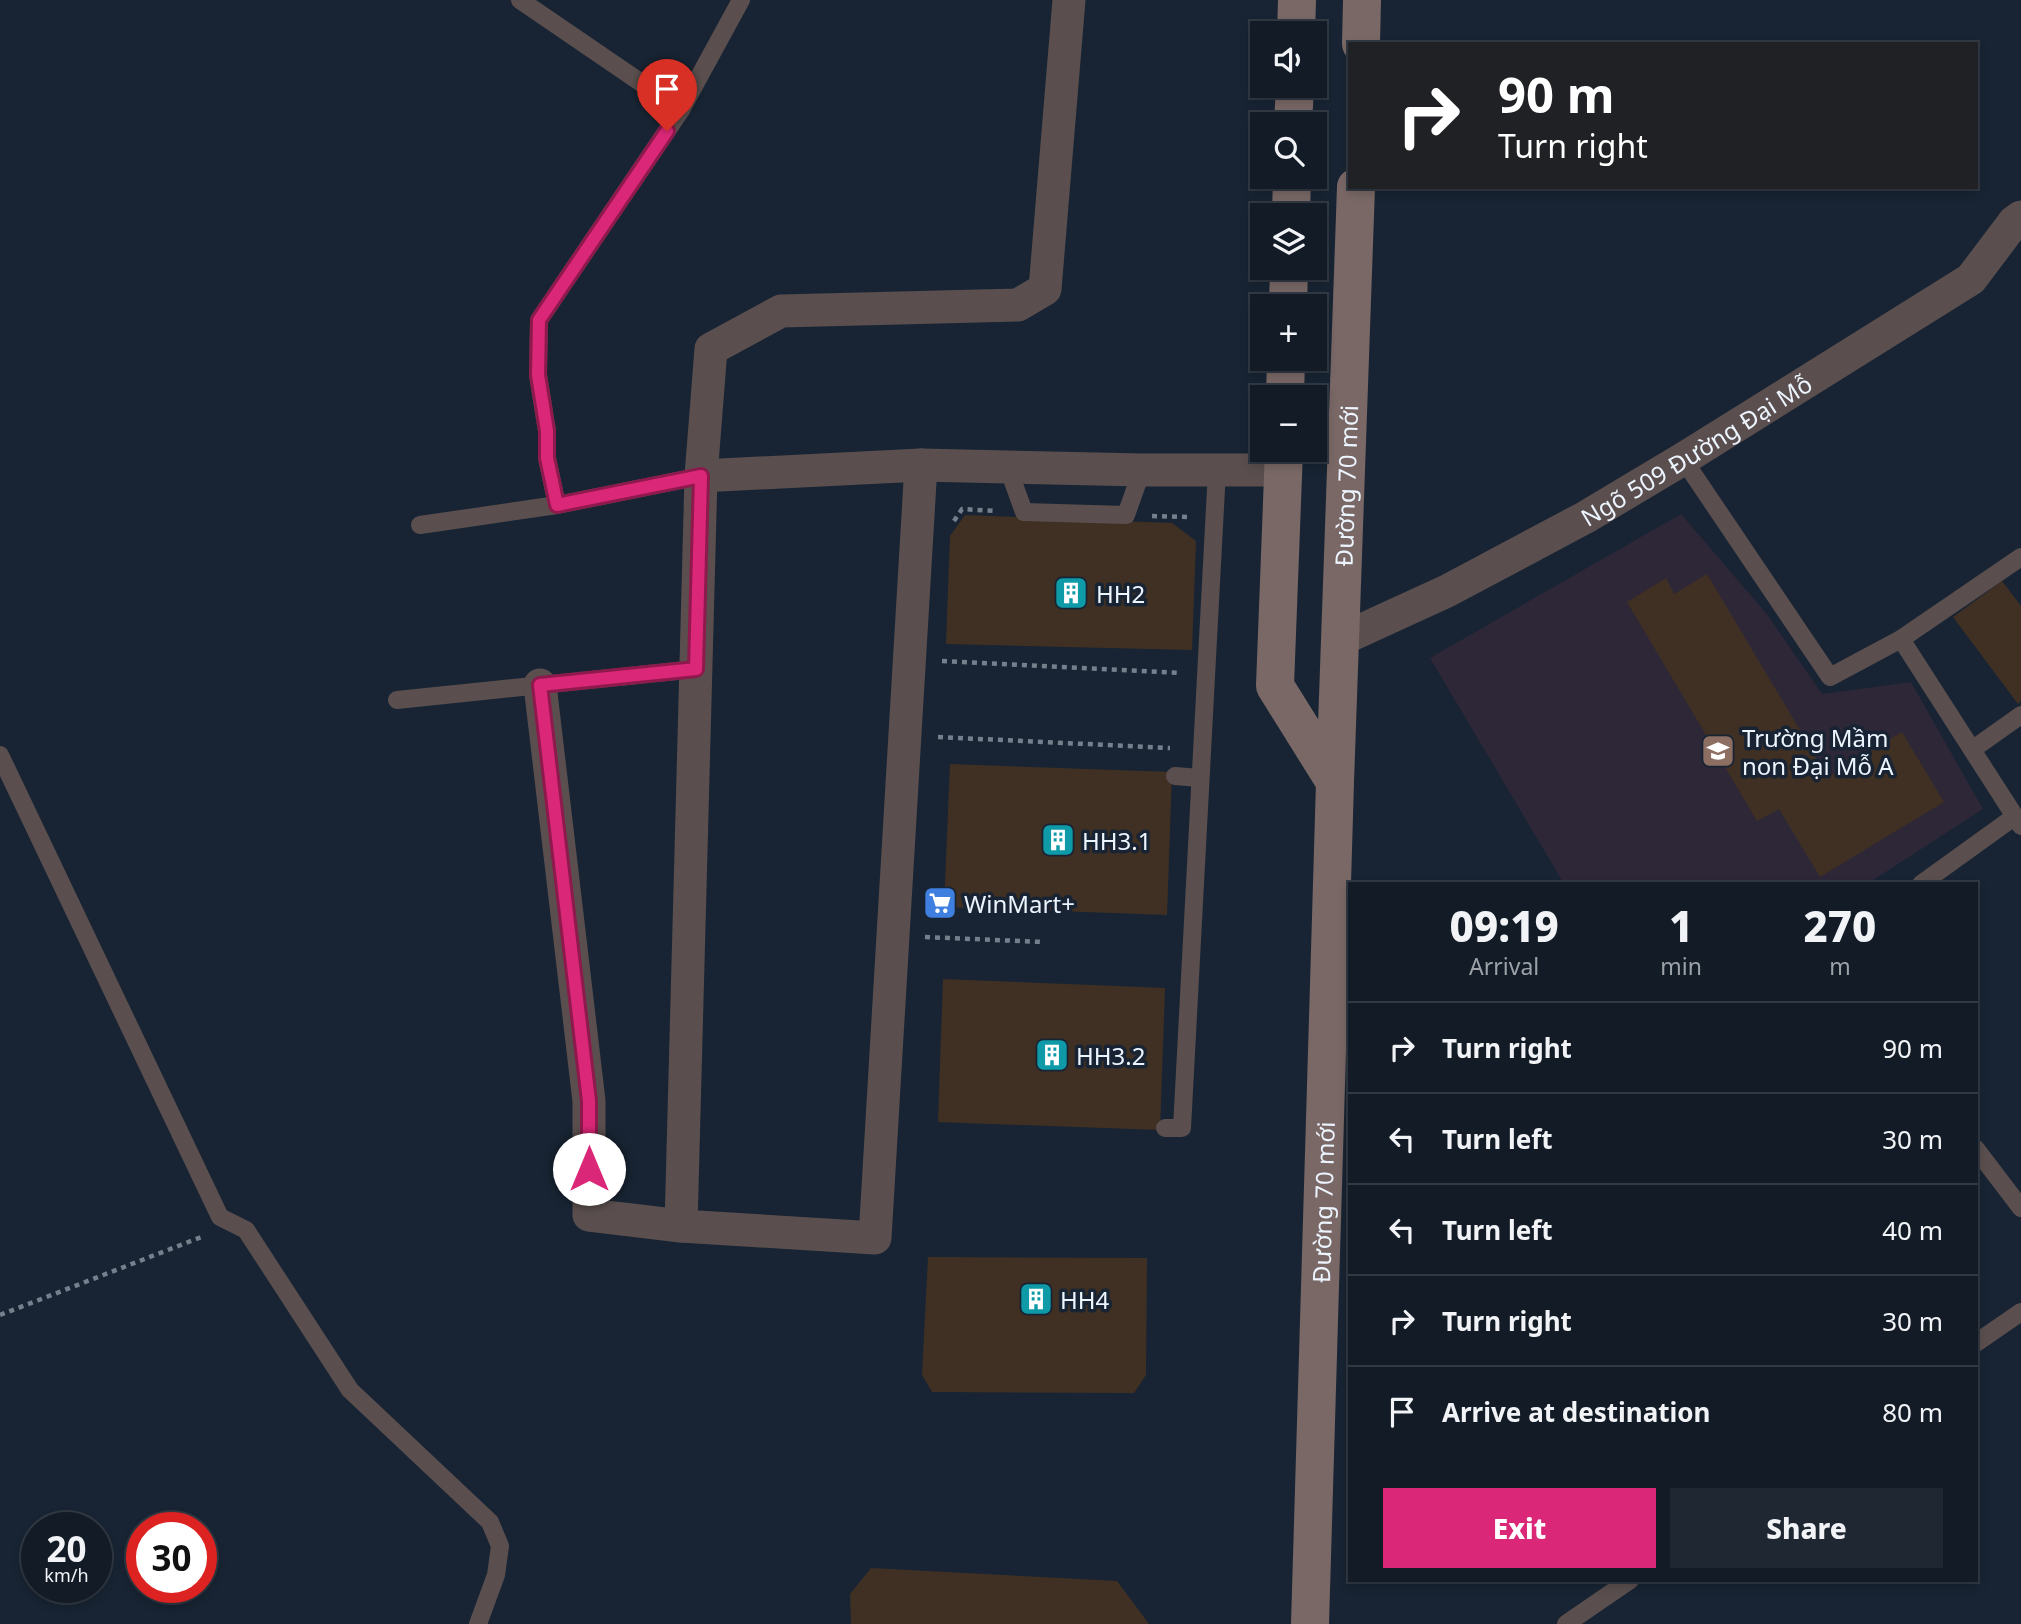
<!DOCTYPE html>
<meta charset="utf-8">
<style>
:root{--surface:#121b26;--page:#1f2832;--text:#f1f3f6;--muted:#9ca1a7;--line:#313943;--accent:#db2777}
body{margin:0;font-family:"Noto Sans",sans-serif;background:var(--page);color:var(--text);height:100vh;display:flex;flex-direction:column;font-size:26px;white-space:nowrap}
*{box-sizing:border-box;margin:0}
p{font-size:23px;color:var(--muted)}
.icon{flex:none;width:38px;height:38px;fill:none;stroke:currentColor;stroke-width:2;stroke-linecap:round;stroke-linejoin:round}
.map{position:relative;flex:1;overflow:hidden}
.drawer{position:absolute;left:1348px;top:882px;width:630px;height:700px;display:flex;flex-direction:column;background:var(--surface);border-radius:0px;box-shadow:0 4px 10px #0003,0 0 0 2px var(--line)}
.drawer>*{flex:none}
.guide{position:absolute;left:1348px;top:42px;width:630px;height:147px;border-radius:0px;box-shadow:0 4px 10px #0003,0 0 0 2px var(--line);background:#202124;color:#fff;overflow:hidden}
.fabs{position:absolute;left:1250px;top:21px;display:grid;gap:14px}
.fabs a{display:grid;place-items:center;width:77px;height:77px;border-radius:0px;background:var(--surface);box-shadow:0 4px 10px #0003,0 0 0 2px var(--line);font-size:35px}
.speed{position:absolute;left:21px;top:1512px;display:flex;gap:14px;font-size:35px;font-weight:700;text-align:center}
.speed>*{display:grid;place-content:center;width:91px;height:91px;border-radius:50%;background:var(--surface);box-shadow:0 4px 10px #0003,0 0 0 2px var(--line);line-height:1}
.speed small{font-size:18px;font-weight:400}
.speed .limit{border:10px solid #d22;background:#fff;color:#111}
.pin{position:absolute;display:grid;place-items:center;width:60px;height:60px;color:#fff;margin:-72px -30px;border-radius:50% 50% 50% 0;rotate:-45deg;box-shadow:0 0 7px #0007}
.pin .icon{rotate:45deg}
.me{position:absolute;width:77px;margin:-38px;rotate:0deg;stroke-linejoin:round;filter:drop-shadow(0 0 5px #0008)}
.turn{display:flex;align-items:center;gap:24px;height:147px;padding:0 35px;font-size:32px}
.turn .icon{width:91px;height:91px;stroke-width:2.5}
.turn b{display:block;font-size:49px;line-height:60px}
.eta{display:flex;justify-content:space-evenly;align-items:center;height:119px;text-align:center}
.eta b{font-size:42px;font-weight:800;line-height:49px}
.action{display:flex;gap:14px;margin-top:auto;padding:14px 35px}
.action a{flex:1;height:80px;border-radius:0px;background:var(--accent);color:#fff;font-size:28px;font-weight:800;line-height:80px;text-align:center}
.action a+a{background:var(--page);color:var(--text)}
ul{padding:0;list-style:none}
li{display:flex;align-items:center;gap:21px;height:91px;padding:0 35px;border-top:2px solid var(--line)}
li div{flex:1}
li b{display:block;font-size:26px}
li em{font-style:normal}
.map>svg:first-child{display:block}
</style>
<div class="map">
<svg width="2021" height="1624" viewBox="0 0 2021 1624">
<rect width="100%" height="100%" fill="#182433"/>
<!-- education -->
<polygon fill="#2d2738" points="1681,514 1766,613 1822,694 1911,682 1983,809 1867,884 1564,884 1430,658"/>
<!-- building -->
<g fill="#403023">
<polygon points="965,515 1172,523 1196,541 1192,650 946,644 950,536"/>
<polygon points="1707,574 1828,777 1902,732 1944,802 1820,877 1779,809 1757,821 1627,602 1666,578 1674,594"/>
<polygon points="2002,581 2021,606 2021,701 2018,704 1953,617"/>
<polygon points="950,764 1172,772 1167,915 944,907"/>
<polygon points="943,979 1165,988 1160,1130 938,1122"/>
<polygon points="928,1257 1147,1258 1146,1375 1134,1393 932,1392 922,1375"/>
<polygon points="871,1568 1117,1581 1149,1624 851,1624 850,1594"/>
</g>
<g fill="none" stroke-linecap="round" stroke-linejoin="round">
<!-- path -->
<g stroke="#76808d" stroke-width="4.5" stroke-dasharray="5 5" stroke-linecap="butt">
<polyline points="1152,516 1188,517"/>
<polyline points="954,521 962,509 995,511"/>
<polyline points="942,661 1181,673"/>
<polyline points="938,737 1170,748"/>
<polyline points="925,937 1043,942"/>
<polyline points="0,1315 204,1236"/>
</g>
<!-- lane -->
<g stroke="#5a4f4e" stroke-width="18">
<polyline points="520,0 681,110"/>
<polyline points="1683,459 1830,677 1901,639 2021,557"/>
<polyline points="1008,468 1024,512 1126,515 1142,470"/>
<polyline points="701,476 557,505 547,458 547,431 538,375 539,320 681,110 741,0"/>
<polyline points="420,525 557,505"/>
<polyline points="1901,639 2021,826"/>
<polyline points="397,700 696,669"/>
<polyline points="1973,749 2021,715"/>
<polyline points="0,755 220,1217 246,1230 350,1390 490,1522 500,1546 496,1575 478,1624"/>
<polyline points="1175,776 1200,778"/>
<polyline points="1921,884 2014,817"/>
<polyline points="1165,1128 1182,1128 1217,470"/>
<polyline points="1976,1149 2021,1208"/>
<polyline points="1976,1343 2021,1312"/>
<polyline points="1566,1624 1630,1580"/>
</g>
<!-- street -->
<g stroke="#5a4f4e" stroke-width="33">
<polyline points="921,465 1142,470 1283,470"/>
<path id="s1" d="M1340 640 1447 591 1586 517 1683 459 1971 279 2014 222 2021 217"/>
<polyline points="540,685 589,1101 589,1215 681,1226 875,1238 921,465 701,476"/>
<polyline points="681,1226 701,476 711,349 781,311 1018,305 1045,289 1069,0"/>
</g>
<!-- secondary -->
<g stroke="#796866" stroke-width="38">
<polyline points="1296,33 1297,0"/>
<polyline points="1361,44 1362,0"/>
<polyline points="1293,124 1295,86"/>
<polyline points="1291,215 1292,177"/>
<polyline points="1288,306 1289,268"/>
<polyline points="1285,397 1286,359"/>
<polyline points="1284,450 1275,686 1335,782"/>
<path id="s2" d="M1310 1624 1335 782 1356 187"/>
</g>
</g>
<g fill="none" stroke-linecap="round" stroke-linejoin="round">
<defs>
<polyline id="route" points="589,1169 589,1101 540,685 696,669 701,476 557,505 547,458 547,431 538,375 539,320 667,131"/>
</defs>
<!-- route casing -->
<use href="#route" stroke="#8e194d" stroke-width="18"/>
<!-- route -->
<use href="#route" stroke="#db2777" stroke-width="12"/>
</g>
<!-- icons -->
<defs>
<symbol id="building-square" viewBox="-11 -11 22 22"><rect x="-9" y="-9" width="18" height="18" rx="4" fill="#0f9aa8" stroke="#182433"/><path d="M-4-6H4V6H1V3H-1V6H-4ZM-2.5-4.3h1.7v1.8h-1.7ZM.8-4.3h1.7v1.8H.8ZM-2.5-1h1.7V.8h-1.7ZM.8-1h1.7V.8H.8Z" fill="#fff"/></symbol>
<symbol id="school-square" viewBox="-11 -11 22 22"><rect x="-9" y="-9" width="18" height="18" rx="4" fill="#8d6e63" stroke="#182433"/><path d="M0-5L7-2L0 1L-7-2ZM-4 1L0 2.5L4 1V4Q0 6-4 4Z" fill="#fff"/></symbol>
<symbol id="supermarket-square" viewBox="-11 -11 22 22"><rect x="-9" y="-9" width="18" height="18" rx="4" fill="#3f7fe0" stroke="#182433"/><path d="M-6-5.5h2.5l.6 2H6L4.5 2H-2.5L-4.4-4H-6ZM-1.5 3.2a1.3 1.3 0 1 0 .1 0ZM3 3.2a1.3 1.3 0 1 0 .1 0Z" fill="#fff"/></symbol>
</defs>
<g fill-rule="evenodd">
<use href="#building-square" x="1052" y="574" width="38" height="38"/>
<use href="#school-square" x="1699" y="732" width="38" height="38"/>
<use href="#building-square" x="1039" y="821" width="38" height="38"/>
<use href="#supermarket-square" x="921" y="884" width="38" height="38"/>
<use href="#building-square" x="1033" y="1036" width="38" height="38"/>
<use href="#building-square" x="1017" y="1280" width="38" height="38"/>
</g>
<g text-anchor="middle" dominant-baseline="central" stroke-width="7" stroke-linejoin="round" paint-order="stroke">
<!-- street labels -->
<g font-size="24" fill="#ecf4fe" stroke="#182433">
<text stroke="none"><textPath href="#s1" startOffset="404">Ngõ 509 Đường Đại Mỗ</textPath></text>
<text stroke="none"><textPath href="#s2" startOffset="1139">Đường 70 mới</textPath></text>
<text stroke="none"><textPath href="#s2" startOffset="422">Đường 70 mới</textPath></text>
</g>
<!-- poi labels -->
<g font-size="24" fill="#ecf4fe" stroke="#182433" text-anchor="start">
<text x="1096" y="593">HH2</text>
<text x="1742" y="737">Trường Mầm<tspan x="1742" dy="28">non Đại Mỗ A</tspan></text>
<text x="1082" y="840">HH3.1</text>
<text x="964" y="903">WinMart+</text>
<text x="1076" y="1055">HH3.2</text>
<text x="1060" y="1299">HH4</text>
</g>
</g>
</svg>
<div class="fabs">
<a><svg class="icon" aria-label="sound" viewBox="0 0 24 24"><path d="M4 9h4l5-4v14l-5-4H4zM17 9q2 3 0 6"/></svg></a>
<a><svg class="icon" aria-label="search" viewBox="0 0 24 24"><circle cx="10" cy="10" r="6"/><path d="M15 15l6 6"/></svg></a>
<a><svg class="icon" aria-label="layers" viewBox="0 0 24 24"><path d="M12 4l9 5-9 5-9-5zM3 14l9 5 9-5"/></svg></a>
<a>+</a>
<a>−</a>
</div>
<div class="speed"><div>20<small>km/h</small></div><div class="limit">30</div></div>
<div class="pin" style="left:667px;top:131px;background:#d93025"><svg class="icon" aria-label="arrive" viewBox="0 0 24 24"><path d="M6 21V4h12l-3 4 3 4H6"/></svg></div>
<svg class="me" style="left:589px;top:1169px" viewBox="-20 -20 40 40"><circle r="19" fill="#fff"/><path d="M0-13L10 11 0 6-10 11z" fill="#db2777"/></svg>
<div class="guide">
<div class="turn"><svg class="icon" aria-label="right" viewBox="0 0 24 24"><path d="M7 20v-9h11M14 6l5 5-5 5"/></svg><div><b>90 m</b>Turn right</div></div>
</div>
<section class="drawer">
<div class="eta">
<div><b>09:19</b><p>Arrival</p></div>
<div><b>1</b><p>min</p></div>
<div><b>270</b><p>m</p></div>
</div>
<ul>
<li><svg class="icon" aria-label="right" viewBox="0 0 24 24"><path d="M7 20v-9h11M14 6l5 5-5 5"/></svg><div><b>Turn right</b></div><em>90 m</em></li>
<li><svg class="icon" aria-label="left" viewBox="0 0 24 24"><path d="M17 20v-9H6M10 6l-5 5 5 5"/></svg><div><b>Turn left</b></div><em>30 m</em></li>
<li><svg class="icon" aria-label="left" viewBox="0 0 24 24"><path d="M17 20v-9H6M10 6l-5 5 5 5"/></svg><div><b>Turn left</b></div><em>40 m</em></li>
<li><svg class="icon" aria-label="right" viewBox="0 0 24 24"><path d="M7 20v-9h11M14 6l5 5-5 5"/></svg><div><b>Turn right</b></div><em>30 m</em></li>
<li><svg class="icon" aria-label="arrive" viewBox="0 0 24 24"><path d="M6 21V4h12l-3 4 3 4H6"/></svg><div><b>Arrive at destination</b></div><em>80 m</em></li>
</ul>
<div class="action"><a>Exit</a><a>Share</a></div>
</section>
</div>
